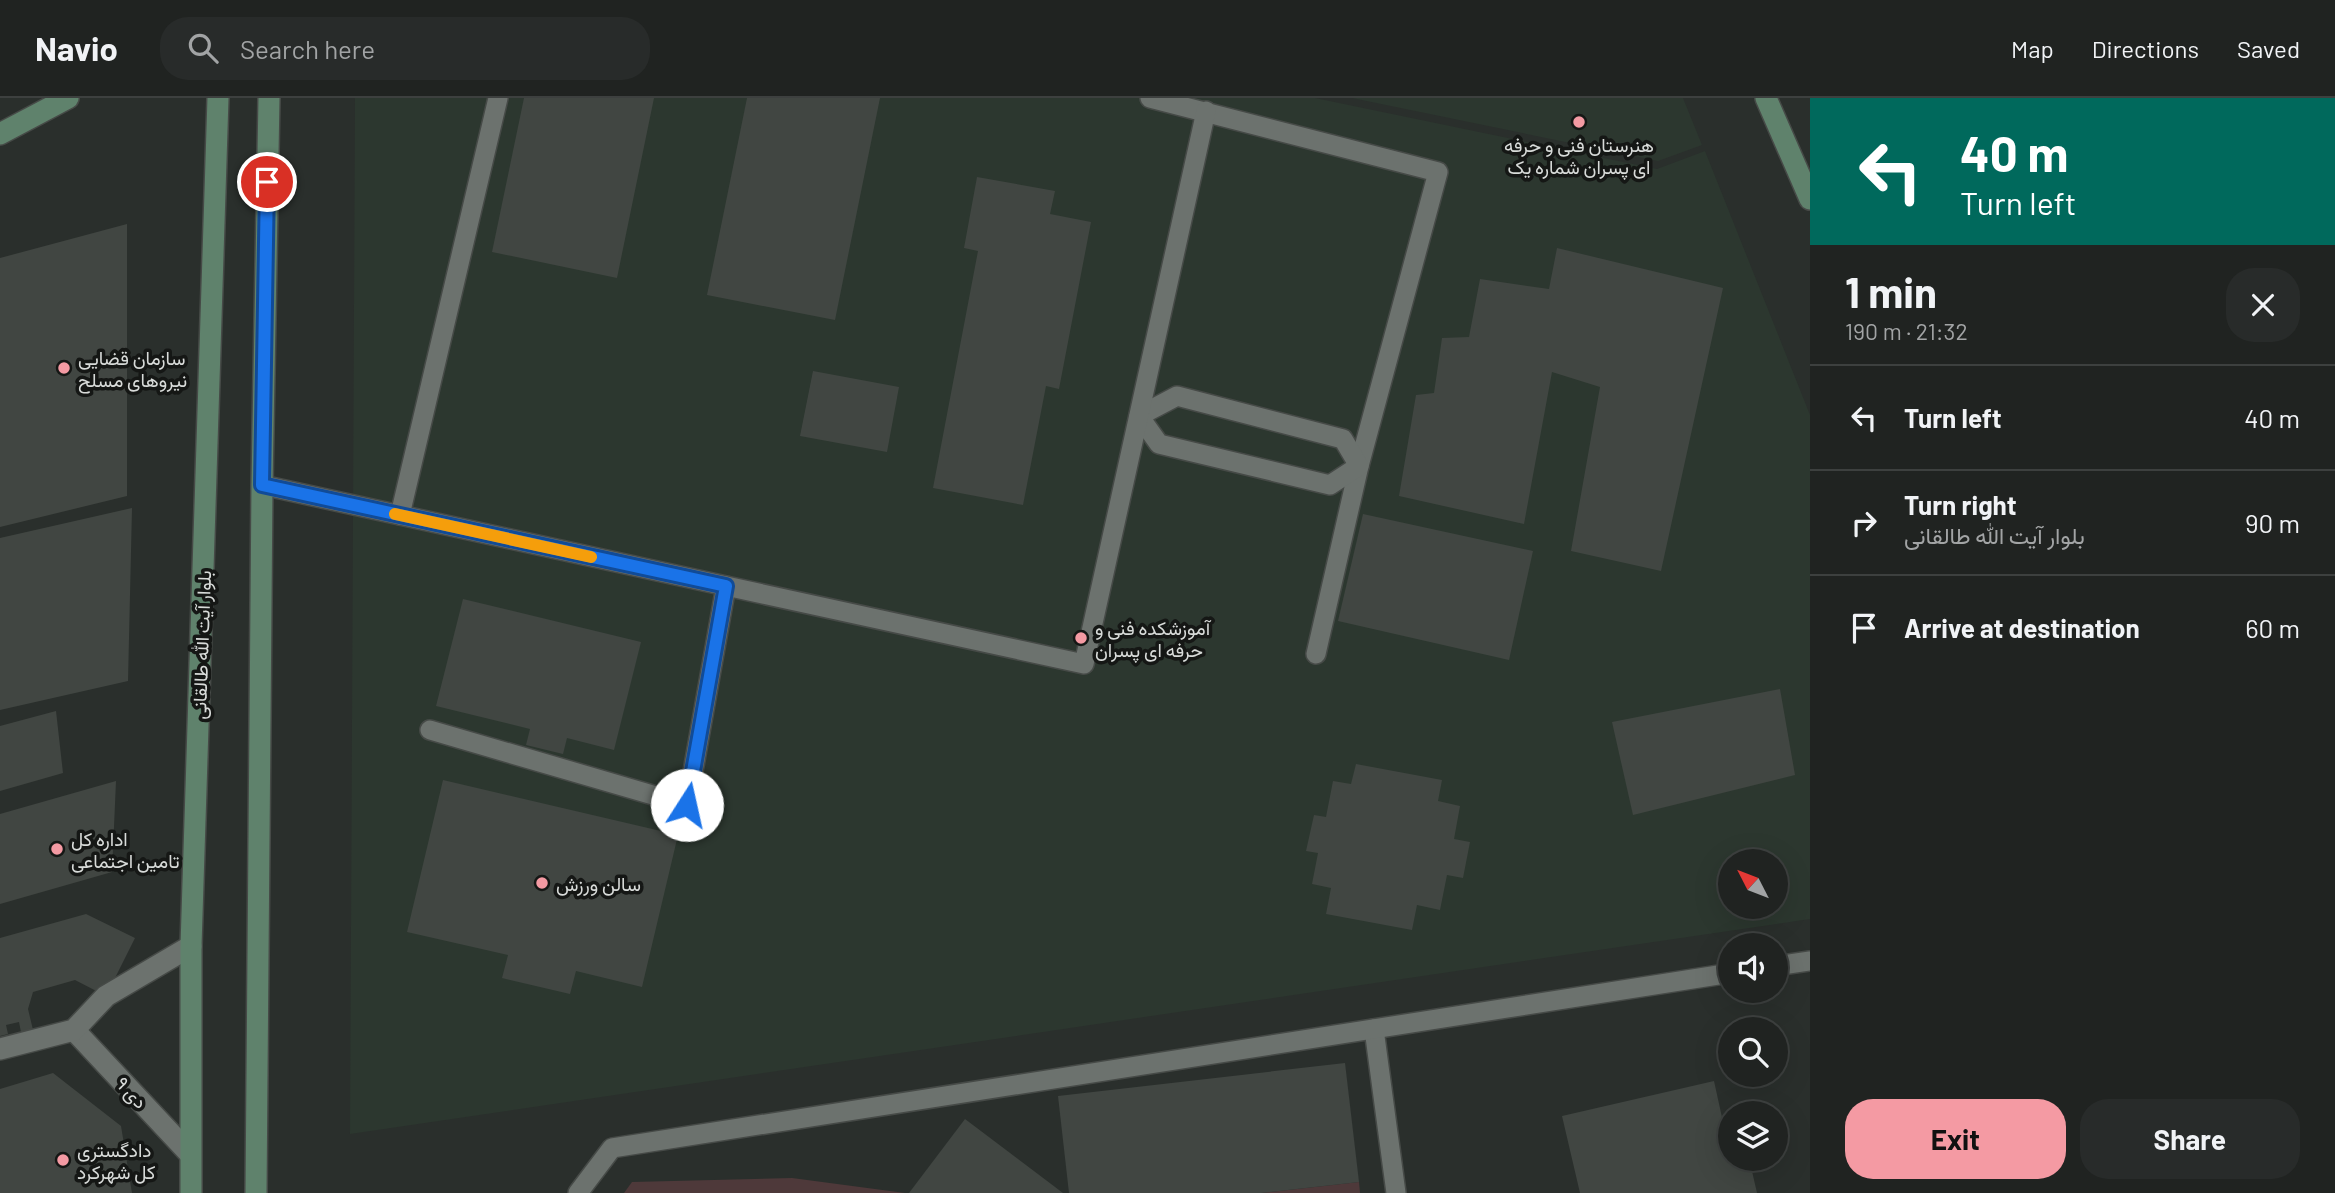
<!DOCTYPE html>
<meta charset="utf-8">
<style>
:root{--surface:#202321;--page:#282b2a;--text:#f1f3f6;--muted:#a2a4a5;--line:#3d403f;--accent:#f49aa3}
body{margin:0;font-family:Barlow,Vazirmatn,sans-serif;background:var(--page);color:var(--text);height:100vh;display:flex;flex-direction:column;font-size:26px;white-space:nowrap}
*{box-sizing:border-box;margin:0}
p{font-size:23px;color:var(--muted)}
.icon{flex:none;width:38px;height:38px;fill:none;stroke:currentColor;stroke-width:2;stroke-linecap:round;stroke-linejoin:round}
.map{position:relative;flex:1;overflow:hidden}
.details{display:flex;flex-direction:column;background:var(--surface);width:525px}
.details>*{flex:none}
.hud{background:#00695c;color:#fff;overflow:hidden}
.needle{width:46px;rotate:312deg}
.fabs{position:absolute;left:1718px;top:751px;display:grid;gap:14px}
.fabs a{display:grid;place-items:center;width:70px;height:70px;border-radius:50%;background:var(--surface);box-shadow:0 7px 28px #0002,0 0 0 2px var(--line);font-size:35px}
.pin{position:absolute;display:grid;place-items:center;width:60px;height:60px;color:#fff;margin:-30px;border:4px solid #fff;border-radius:50%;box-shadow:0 2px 7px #0007}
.me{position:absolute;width:77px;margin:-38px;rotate:10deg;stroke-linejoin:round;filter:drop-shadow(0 0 5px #0008)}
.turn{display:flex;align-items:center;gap:24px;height:147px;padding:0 35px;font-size:32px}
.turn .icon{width:91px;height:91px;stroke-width:2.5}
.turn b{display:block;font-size:49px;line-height:60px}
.round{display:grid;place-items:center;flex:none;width:74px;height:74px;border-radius:28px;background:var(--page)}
.summary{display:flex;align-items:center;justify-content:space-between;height:119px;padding:0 35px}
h1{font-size:42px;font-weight:700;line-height:52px}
.cta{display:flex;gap:14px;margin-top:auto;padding:14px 35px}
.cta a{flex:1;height:80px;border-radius:28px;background:var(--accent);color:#111;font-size:28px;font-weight:700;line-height:80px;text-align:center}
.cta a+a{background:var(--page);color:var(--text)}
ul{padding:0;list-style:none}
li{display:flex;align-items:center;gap:21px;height:105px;padding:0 35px;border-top:2px solid var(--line)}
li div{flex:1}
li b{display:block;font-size:26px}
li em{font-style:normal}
header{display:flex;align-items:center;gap:42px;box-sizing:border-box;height:98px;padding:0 35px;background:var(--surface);border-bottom:2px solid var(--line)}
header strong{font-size:33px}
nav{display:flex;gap:38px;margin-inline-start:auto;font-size:24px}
.search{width:490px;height:63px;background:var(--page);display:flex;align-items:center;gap:18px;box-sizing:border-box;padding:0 24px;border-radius:28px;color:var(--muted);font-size:26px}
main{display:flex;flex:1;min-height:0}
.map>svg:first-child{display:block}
</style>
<header>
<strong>Navio</strong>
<div class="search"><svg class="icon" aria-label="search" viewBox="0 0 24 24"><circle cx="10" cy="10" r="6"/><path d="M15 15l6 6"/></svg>Search here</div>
<nav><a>Map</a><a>Directions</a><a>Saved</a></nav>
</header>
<main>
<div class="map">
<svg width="1810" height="1095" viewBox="0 0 1810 1095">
<rect width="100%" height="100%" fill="#2a2f2c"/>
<!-- built -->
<g fill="#2c372f" fill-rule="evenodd">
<path d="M355 0H1315L1657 71 1705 53 1810 317V821L350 1036ZM1731 763H1776V808H1731Z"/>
<polygon points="1352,0 1683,0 1702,47 1658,63"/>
</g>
<!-- green -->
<g fill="#4e393a">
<polygon points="792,1080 905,1095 624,1095 632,1084"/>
<polygon points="1359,1084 1360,1095 1261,1095"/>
</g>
<!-- building -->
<g fill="#414642">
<polygon points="524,0 654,0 617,180 492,154"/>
<polygon points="747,0 880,0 835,222 707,197"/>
<polygon points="977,79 1055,93 1050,116 1091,124 1059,291 1046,288 1023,407 933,390 978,153 964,150"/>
<polygon points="127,126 127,398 0,429 0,160"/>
<polygon points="1557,150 1723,190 1661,473 1571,453 1600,289 1552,274 1524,426 1399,398 1416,297 1434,295 1442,240 1469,239 1480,181 1549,191"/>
<polygon points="813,273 899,289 887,354 800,338"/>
<polygon points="132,410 128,583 0,612 0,440"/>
<polygon points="1363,416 1533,453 1509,562 1338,523"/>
<polygon points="463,501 641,544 614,652 567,640 563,656 526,647 530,631 436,608"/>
<polygon points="1780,591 1795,677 1633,717 1612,624"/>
<polygon points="56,613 63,675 0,693 0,628"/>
<polygon points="1356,666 1442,682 1438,703 1460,708 1454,741 1470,744 1463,780 1447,777 1440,812 1417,807 1412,832 1326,816 1331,790 1312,786 1318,755 1306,753 1314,717 1326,719 1333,683 1351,686"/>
<polygon points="443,682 678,737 642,889 576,873 570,896 502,880 508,857 407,834"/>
<polygon points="116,683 112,774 0,806 0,716"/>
<polygon points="86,816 135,840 106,898 75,882 33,894 28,911 34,936 22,939 19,924 6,927 8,936 0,938 0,840"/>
<polygon points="1345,965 1359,1084 1261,1095 1069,1095 1058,998"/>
<polygon points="53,975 121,1028 132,1095 0,1095 0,991"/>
<polygon points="1714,983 1723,1024 1731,1022 1731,1060 1749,1060 1757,1095 1580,1095 1562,1018"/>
<polygon points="965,1021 1063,1095 909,1095"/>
</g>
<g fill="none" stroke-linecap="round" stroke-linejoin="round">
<defs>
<g id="lane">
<polyline points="1150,0 1438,74 1359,368 1316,556"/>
<polygon points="1177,298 1343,341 1359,368 1330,387 1159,346 1139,318"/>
<polyline points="262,387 1084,566 1206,13"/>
<polyline points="400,417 498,0"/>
<polyline points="430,632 687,707 726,488"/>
<polyline points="1776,868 1810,863"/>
<polyline points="1374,931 1396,1095"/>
<polyline points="578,1095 612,1050 1731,875"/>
</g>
<g id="street">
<polyline points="74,932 190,1056"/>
<polyline points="0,951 74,932 106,898 191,848"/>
</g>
<g id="secondary">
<polyline points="1766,0 1810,101"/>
<polyline points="0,36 68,0"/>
<polyline points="191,1095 191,848 218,0"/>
<polyline points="256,1095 262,387 269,0"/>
</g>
</defs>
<!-- lane casing -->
<use href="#lane" stroke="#464a47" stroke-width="22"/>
<!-- street casing -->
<use href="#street" stroke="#464a47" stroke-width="24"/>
<!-- secondary casing -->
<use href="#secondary" stroke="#464a47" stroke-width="24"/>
<!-- lane -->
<use href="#lane" stroke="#6c726e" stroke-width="19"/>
<!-- street -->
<use href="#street" stroke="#6c726e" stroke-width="21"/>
<!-- secondary -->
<use href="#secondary" stroke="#5f826c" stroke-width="21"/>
</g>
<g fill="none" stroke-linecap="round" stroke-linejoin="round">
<defs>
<polyline id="route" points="267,84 262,387 726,488 687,707"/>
</defs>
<!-- route casing -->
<use href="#route" stroke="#114b97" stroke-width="18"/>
<!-- route -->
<use href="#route" stroke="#1a73e8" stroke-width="12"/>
<!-- slow -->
<polyline stroke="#f59e0b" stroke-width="12" points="395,416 591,459"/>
</g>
<!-- markers -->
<g fill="#f49aa3" stroke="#151715" stroke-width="2.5">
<circle cx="1579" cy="24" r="7"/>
<circle cx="64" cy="270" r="7"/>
<circle cx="1081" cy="540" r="7"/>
<circle cx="57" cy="751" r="7"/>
<circle cx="542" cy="785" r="7"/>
<circle cx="63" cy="1062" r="7"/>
</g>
<g text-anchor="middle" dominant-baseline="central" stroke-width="7" stroke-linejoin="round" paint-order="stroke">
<!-- poi labels -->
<g font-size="19" fill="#d8dbd9" stroke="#151715" text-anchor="start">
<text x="1579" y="46" text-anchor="middle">هنرستان فنی و حرفه<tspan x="1579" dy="22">ای پسران شماره یک</tspan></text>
<text x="78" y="259">سازمان قضایی<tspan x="78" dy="22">نیروهای مسلح</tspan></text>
<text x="1095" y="529">آموزشکده فنی و<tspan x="1095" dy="22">حرفه ای پسران</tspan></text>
<text x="71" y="740">اداره کل<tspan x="71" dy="22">تامین اجتماعی</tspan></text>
<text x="556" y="785">سالن ورزش</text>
<text x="77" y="1051">دادگستری<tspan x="77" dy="22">کل شهرکرد</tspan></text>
</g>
<!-- street labels -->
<g font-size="19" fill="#d8dbd9" stroke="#151715">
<text transform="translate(201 547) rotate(-88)">بلوار آیت الله طالقانی</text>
<text transform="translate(132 994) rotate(47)">۹ دی</text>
</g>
</g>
</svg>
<div class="fabs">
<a><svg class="needle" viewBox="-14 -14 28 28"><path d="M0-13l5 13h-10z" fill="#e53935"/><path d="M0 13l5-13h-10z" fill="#a2a4a5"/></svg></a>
<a><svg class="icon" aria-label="sound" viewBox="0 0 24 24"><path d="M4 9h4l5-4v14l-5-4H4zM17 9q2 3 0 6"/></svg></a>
<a><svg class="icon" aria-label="search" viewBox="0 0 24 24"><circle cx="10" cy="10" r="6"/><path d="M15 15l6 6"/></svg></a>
<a><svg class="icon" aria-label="layers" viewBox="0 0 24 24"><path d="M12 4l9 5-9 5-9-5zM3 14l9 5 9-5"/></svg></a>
</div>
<div class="pin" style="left:267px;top:84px;background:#d93025"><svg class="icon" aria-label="arrive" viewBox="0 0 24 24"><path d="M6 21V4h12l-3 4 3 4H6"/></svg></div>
<svg class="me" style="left:687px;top:707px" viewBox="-20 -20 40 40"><circle r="19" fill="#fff"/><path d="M0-13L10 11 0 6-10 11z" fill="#1a73e8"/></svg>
</div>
<section class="details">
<div class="hud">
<div class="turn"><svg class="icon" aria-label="left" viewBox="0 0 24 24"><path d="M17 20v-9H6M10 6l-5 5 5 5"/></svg><div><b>40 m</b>Turn left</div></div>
</div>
<div class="summary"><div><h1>1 min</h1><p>190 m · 21:32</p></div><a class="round"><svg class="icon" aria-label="close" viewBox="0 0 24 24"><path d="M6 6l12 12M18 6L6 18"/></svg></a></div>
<ul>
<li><svg class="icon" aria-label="left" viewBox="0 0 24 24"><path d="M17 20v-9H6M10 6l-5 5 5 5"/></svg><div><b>Turn left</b></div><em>40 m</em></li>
<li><svg class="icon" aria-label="right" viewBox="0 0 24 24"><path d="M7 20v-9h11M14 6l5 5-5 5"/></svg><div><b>Turn right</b><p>بلوار آیت الله طالقانی</p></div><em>90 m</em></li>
<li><svg class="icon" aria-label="arrive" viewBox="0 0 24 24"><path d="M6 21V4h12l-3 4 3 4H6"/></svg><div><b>Arrive at destination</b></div><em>60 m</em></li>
</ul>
<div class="cta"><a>Exit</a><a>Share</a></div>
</section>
</main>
